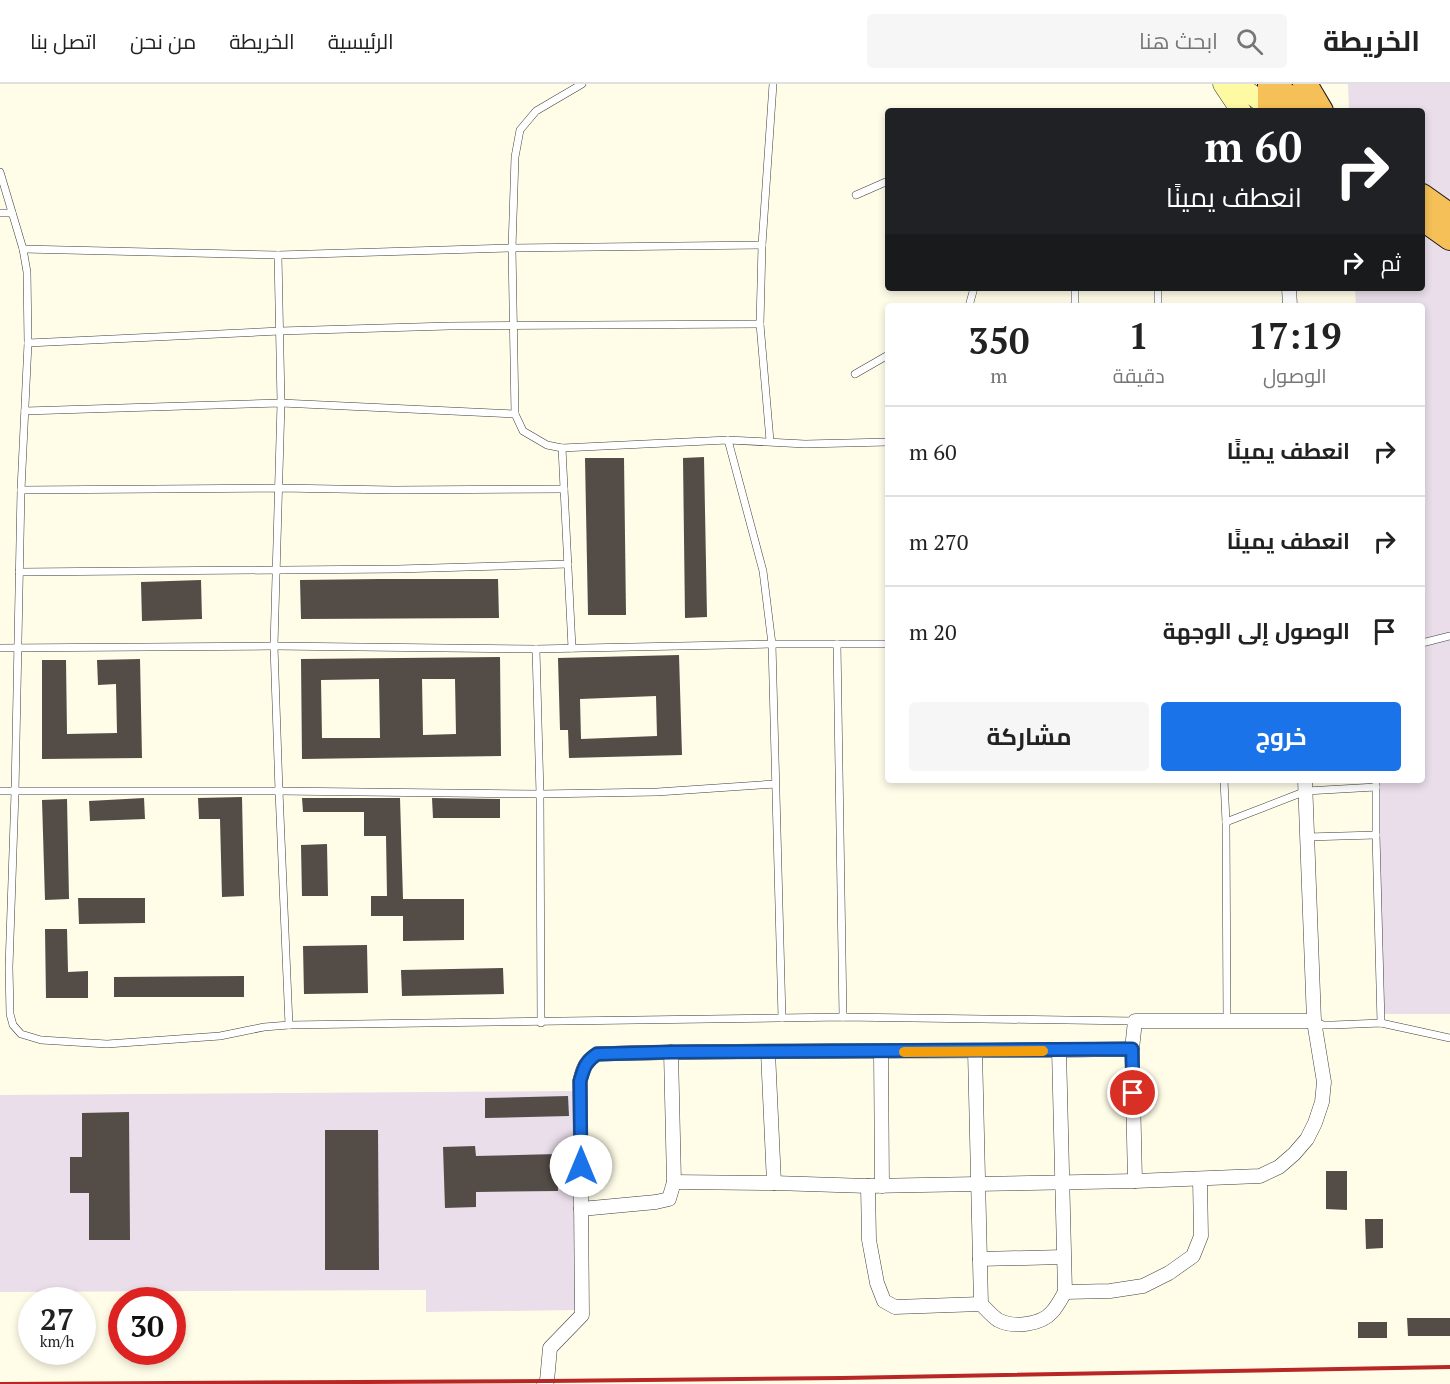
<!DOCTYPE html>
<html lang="ar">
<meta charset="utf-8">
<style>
:root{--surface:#fff;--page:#f6f6f6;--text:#222;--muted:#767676;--line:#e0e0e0;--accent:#1a73e8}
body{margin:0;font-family:"PT Serif",Cairo,serif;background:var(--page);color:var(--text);direction:rtl;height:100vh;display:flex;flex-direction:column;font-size:22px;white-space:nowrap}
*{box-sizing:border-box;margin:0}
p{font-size:20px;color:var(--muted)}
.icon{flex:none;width:33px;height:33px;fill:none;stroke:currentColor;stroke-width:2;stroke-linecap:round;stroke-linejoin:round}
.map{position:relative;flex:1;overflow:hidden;direction:ltr}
.drawer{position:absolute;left:885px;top:219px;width:540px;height:480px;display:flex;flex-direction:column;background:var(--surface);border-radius:6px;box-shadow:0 3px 9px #0003;direction:rtl}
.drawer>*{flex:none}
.banner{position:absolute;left:885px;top:24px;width:540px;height:183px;border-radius:6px;box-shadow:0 3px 9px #0003;direction:rtl;background:#202124;color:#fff;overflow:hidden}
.speed{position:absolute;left:18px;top:1203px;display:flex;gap:12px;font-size:30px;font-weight:700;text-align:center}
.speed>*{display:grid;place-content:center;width:78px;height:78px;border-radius:50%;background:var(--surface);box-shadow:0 3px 9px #0003;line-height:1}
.speed small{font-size:15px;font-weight:400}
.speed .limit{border:9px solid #d22;background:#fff;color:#111}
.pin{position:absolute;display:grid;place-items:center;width:51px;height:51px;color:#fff;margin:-26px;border:3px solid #fff;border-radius:50%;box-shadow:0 2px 6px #0007}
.me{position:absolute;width:66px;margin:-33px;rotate:0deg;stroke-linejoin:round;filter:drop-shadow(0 0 4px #0008)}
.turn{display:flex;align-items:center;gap:21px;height:126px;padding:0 24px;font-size:27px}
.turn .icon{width:78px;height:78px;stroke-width:2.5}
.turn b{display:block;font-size:42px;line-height:51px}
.then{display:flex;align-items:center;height:57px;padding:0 24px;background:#0003;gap:12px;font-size:22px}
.eta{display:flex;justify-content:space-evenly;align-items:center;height:102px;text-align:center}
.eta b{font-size:36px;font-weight:700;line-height:42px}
.primary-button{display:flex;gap:12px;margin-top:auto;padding:12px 24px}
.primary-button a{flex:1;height:69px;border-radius:6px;background:var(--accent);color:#fff;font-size:24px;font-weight:700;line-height:69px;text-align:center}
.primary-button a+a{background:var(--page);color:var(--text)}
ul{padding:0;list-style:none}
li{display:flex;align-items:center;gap:18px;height:90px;padding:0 24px;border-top:2px solid var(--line)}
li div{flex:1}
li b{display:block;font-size:22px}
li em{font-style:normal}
header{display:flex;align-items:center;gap:36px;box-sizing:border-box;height:84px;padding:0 30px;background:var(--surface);border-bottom:2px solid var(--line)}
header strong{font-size:28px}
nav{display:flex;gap:33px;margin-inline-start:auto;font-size:21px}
.search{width:420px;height:54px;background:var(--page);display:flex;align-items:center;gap:15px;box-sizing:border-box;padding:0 21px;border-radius:6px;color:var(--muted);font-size:22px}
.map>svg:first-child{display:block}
</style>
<header>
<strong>الخريطة</strong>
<div class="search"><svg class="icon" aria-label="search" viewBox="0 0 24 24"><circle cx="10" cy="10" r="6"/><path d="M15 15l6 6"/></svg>ابحث هنا</div>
<nav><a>الرئيسية</a><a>الخريطة</a><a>من نحن</a><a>اتصل بنا</a></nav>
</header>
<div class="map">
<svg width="1450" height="1300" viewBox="0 0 1450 1300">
<rect width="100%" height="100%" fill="#fffce8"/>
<!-- industrial -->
<g fill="#e9deea">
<polygon points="1348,0 1450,0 1450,930 1380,930 1372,696 1422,696 1422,222 1356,222 1355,204 1422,204 1422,27 1349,27"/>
<polygon points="573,1007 575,1226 426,1228 426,1206 0,1208 0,1011"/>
</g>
<!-- building -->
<g fill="#534c47" fill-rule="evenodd">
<polygon points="704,373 707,533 685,534 683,374"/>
<polygon points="585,374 624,374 626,531 588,531"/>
<polygon points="380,495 498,495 499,534 301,535 300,496"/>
<polygon points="201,496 202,535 142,537 141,498"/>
<path d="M679 571 682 671 569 674 568 646H560L558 574ZM656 612 657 652 581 655 580 615Z"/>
<path d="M500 573 501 672 302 675 301 575ZM379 595 380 654H322L321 596ZM422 595H455L456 650 423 651Z"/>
<polygon points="140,575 142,674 42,675 42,576 66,576 67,650 117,649 116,600 98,601 97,576"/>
<polygon points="242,713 244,812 222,813 220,735 199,735 198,714"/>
<polygon points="144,714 145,735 90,737 89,717"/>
<polygon points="302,714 400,714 403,815 464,815 464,856 403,857 403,832 371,832 371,812 387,812 386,752 364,752 364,728 303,728"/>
<polygon points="432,714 500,715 500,734 433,734"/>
<polygon points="67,715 69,815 45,816 42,716"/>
<polygon points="327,760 328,812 302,812 301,761"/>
<polygon points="78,814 145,814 145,839 79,840"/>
<polygon points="45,845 67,845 68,888 88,887 88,914 46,914"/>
<polygon points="367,861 368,909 304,910 303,862"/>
<polygon points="503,884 504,910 402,912 401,886"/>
<polygon points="244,892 244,913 114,913 114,893"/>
<polygon points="568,1012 569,1032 485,1034 485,1014"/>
<polygon points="129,1028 130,1156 89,1156 89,1109 70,1109 70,1073 82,1073 82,1029"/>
<polygon points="325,1046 378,1046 379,1186 325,1186"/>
<polygon points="475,1062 476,1072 557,1070 558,1107 476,1108 476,1123 445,1124 443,1063"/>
<polygon points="1326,1087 1347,1087 1347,1126 1326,1125"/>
<polygon points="1365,1135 1383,1135 1383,1164 1366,1165"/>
<polygon points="1407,1234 1450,1234 1450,1252 1408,1252"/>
<rect x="1358" y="1238" width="29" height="16"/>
</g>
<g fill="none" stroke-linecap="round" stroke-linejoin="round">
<defs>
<g id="service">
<polyline points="582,0 536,27 520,46 515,73 512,164 515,330 523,347 547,361 562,364 728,356 805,360 888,358"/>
<polyline points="0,88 23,165 27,188 28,259 21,406 15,708 9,883 10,930 13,941 21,950 41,956 107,960 220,952 264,943 289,941 843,933 1135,937"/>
<polyline points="856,111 888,97"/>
<polyline points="0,129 12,129"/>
<polyline points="23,165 278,171 512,164 762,161"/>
<polyline points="278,171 281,319 274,562 279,707 289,941"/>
<polyline points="1075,204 1075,222"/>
<polyline points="969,222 974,204"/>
<polyline points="1158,222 1158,204"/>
<polyline points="28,259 280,247 449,242 760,240"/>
<polyline points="855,290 888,271"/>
<polyline points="25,327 281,319 515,330"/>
<polyline points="728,356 763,487 772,560 782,934"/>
<polyline points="770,357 760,240 762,161 773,0"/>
<polyline points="562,364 572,564"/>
<polyline points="21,406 279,404 394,406 564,405"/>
<polyline points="19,488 398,485 568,480"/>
<polyline points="1422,559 1450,552"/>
<polyline points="837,560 843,933"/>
<polyline points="0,564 274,562 536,565 772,560 888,560"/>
<polyline points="536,565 540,710 541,939"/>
<polyline points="1224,696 1226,738 1227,938"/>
<polyline points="1376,696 1376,751 1381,939"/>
<polyline points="0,707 279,707 540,710 657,708 775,700"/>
<polyline points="1226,738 1306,707 1376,703"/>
<polyline points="1307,753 1376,751"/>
<polyline points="1314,937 1323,941 1333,941 1381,939 1450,954"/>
</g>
<g id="minor">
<polyline points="1289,204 1290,222"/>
<polyline points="975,967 981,1220"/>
<polyline points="768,968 774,1099"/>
<polyline points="881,968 882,1102"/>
<polyline points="1135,1097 1132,965 1135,937 1314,937"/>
<polyline points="674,1098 774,1099 868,1102 1135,1097 1260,1092 1279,1083 1294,1070 1307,1055 1315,1039 1322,1018 1324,998 1314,937 1305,696"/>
<path d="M868 1102 869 1156 877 1199 884 1217 895 1223 981 1220C986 1225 992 1232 998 1236 1013 1244 1041 1241 1052 1228 1057 1223 1061 1215 1065 1208L1059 966"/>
<polyline points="581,1125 656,1118 669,1115 674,1098 671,968"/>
<polyline points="980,1175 1063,1173"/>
<polyline points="1065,1208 1110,1207 1143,1202 1169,1189 1193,1172 1201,1152 1200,1095"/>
<path d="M544 1300 547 1297 550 1264 582 1231 580 997C583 984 585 978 597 970 775 965 954 968 1132 965"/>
</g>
<g id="secondary">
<polyline points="1223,0 1241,27"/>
<polyline points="1237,0 1270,24"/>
</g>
<g id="trunk">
<polyline points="1270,0 1309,27"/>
<polyline points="1270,0 1270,24 1275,27"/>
<polyline points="1305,0 1321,27"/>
<polyline points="1422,112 1450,132"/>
<polyline points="1422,134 1450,154"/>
</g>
</defs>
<!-- service casing -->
<use href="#service" stroke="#3d3d3d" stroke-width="8"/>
<!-- minor casing -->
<use href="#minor" stroke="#3d3d3d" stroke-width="15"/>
<!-- secondary casing -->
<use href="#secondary" stroke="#2c2c2c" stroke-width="21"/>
<!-- trunk casing -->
<use href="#trunk" stroke="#1b1b1b" stroke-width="26"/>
<!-- service -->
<use href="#service" stroke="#fff" stroke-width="7"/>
<!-- minor -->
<use href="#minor" stroke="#fff" stroke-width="14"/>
<!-- secondary -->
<use href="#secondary" stroke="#fefaa3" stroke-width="20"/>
<!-- trunk -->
<use href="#trunk" stroke="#f6c058" stroke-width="24"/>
<!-- rail -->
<polyline stroke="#b82725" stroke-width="4" points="0,1300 547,1297 842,1294 1450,1283"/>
</g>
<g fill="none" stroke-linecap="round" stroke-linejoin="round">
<defs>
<path id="route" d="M581 1082 580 997C584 984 585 978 597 970L671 968 1132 965 1133 1009"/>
</defs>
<!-- route casing -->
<use href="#route" stroke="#114b97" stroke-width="15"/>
<!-- route -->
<use href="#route" stroke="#1a73e8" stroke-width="10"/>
<!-- slow -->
<polyline stroke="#f59e0b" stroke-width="10" points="904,968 1043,967"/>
</g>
</svg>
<div class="speed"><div>27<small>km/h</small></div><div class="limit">30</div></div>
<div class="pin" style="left:1133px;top:1009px;background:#d93025"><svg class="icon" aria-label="arrive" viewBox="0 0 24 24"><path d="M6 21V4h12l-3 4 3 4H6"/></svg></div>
<svg class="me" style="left:581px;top:1082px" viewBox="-20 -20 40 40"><circle r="19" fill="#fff"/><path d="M0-13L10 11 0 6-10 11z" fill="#1a73e8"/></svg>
<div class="banner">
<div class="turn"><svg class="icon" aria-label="right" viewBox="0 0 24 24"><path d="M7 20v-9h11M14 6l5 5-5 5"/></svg><div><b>60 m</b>انعطف يمينًا</div></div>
<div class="then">ثم<svg class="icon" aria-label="right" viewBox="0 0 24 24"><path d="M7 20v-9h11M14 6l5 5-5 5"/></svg></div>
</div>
<section class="drawer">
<div class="eta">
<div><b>17:19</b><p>الوصول</p></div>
<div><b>1</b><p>دقيقة</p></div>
<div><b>350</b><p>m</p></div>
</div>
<ul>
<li><svg class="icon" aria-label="right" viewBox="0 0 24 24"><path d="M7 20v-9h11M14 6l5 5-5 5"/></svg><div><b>انعطف يمينًا</b></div><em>60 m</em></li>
<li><svg class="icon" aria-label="right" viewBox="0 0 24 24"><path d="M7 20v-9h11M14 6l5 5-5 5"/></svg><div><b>انعطف يمينًا</b></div><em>270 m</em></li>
<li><svg class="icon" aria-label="arrive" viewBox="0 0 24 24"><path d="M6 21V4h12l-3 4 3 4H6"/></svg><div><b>الوصول إلى الوجهة</b></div><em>20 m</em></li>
</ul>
<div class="primary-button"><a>خروج</a><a>مشاركة</a></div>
</section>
</div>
